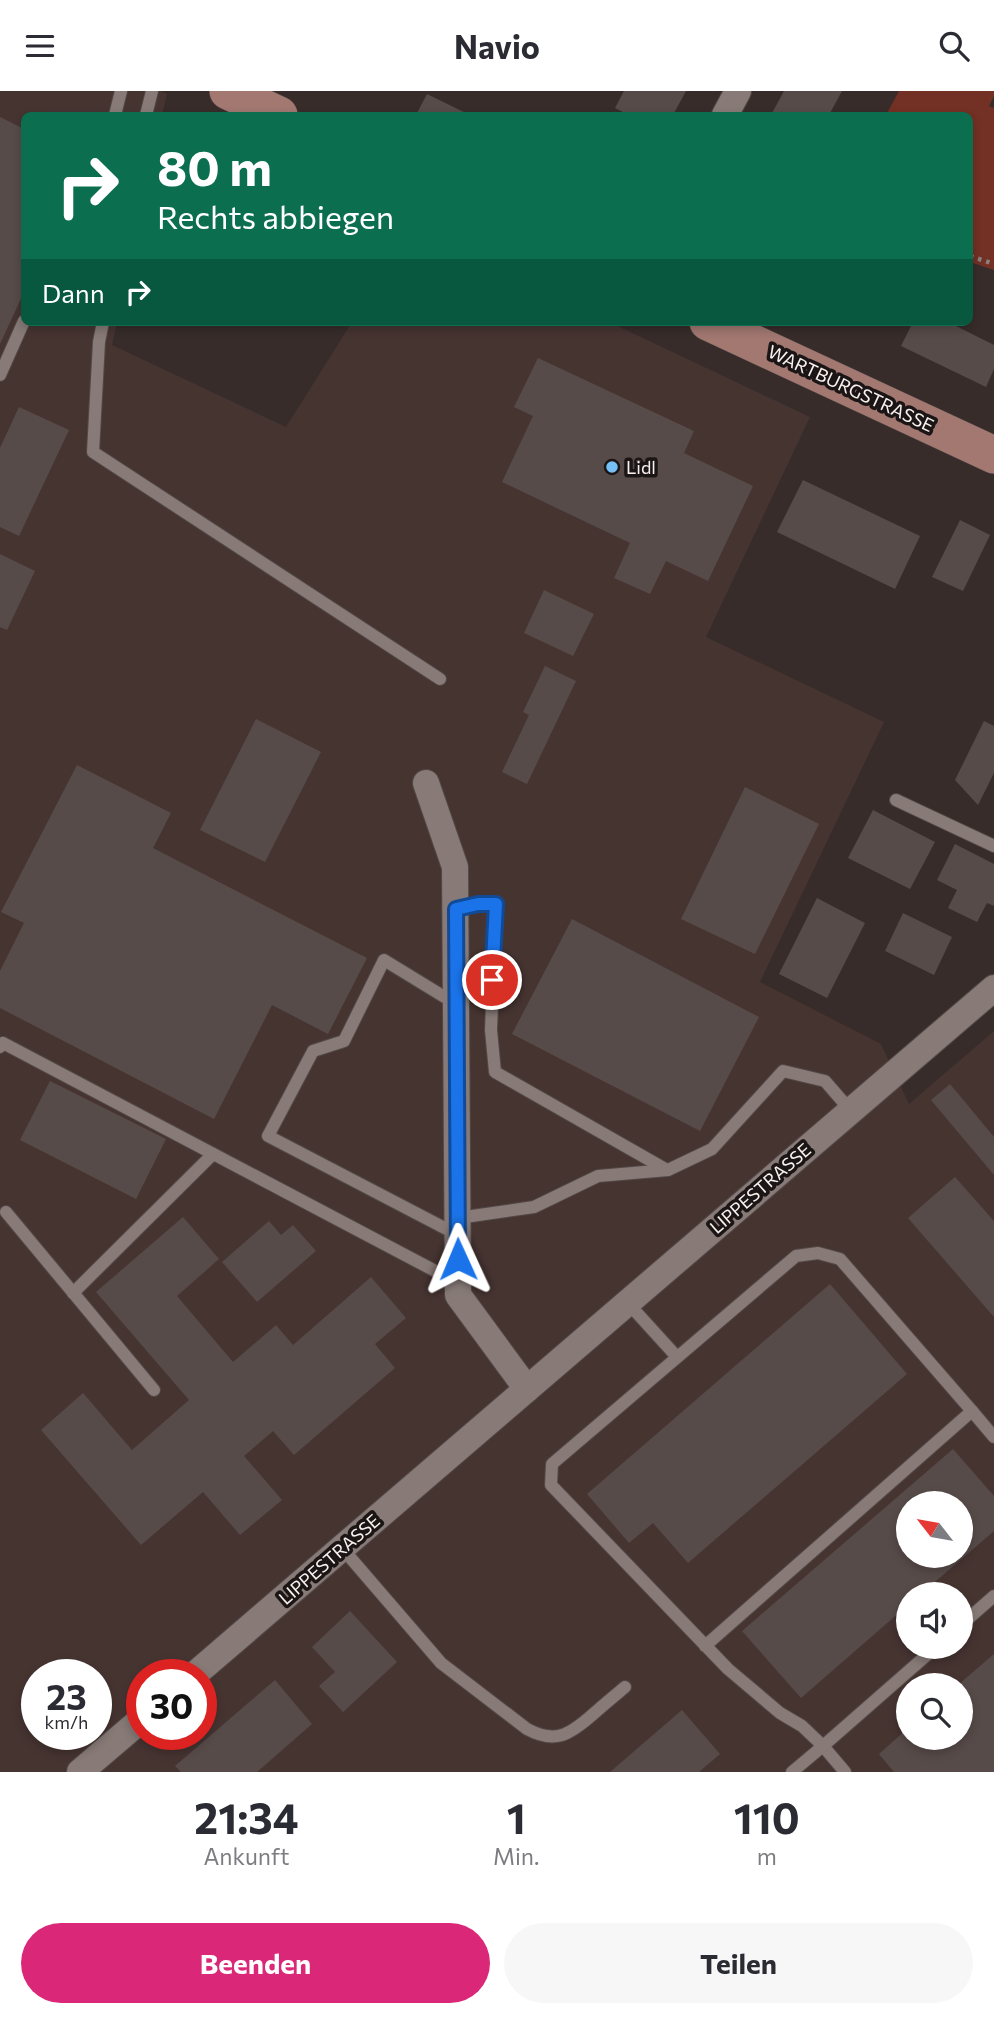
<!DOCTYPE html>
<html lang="de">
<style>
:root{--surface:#fff;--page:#f7f7f7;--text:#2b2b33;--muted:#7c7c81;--accent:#db2777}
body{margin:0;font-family:Commissioner,sans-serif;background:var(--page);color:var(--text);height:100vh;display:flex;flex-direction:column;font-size:26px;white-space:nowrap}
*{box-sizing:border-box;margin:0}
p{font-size:23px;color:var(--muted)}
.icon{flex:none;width:38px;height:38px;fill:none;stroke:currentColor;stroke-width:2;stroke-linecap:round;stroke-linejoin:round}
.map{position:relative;height:1681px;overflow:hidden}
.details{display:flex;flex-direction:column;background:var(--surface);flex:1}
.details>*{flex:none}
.top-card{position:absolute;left:21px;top:21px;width:952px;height:214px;border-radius:10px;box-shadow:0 4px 10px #0003;background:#0b6e4f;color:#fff;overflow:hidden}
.needle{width:46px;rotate:301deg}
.buttons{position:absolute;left:896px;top:1400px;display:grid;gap:14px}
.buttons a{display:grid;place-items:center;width:77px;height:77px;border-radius:50%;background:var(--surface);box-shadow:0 4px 10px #0003;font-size:35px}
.speed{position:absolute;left:21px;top:1568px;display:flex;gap:14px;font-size:35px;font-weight:700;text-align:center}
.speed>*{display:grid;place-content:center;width:91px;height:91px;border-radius:50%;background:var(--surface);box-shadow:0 4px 10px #0003;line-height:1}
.speed small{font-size:18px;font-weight:400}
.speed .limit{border:10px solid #d22;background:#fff;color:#111}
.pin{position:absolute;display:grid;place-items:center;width:60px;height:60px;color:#fff;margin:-30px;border:4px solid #fff;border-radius:50%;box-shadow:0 2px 7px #0007}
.me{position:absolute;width:77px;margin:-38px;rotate:359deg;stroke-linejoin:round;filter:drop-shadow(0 0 5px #0008)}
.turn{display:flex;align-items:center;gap:24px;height:147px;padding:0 21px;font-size:32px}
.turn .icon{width:91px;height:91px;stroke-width:2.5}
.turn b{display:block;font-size:49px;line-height:60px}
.then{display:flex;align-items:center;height:66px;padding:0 21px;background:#0003;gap:14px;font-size:26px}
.eta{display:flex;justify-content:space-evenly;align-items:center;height:119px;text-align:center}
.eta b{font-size:42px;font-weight:700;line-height:49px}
.cta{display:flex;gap:14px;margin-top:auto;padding:14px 21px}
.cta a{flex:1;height:80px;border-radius:42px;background:var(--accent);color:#fff;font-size:28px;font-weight:700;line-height:80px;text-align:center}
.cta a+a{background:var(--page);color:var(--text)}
header{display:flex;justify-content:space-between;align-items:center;height:91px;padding:0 21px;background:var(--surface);font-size:32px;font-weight:700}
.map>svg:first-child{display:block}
</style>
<header><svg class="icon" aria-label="menu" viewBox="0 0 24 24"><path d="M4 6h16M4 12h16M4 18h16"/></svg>Navio<svg class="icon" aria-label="search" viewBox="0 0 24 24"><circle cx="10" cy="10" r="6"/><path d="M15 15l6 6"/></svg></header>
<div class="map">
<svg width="994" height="1681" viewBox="0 0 994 1681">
<rect width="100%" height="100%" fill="#372c2a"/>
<!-- built -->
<path fill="#463431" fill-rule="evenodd" d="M0 0H161L167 3 162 24H24V231H117L112 254 286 336 352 231H609L810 326 706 546 884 631 760 891 881 953 909 1013 994 940V1681H0ZM908 1412H961V1465H908ZM908 1503H961V1556H908ZM37 1584H96V1643H37ZM142 1584H201V1643H142ZM908 1594H961V1647H908Z"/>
<!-- green -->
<polygon fill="#733024" points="899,0 994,0 994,5 989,15 994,17 994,179 970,171 970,24 886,24"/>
<!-- building -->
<g fill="#574b49" fill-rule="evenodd">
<polygon points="624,0 686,0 673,24 629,24 615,17"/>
<polygon points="784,0 842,0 829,24 771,24"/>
<polygon points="427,3 470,24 416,24"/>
<polygon points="0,26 24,38 24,201 0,253"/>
<polygon points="913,231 948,231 994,254 994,278 986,296 901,255"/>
<polygon points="538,267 694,340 684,362 753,395 708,490 666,470 650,503 614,487 630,452 502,391 533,325 514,316"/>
<polygon points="19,316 69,339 19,445 0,436 0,357"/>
<polygon points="803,389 920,445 895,498 777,441"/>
<polygon points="960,429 990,444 963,500 932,486"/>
<polygon points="0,463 35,480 7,539 0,536"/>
<polygon points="544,499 594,523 573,565 524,542"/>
<polygon points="545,575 576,590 527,693 502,681 529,624 523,621"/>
<polygon points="256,628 321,661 265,771 200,739"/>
<polygon points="984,630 994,635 994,682 978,714 955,689"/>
<polygon points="77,674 171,722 153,757 367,867 328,943 272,914 214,1028 0,917 0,880 24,832 1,821"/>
<polygon points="745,696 819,733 755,863 681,828"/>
<polygon points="873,719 935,751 910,798 848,767"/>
<polygon points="955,753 994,773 994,815 987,812 977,831 948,817 957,799 937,789"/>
<polygon points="817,807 865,832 827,907 779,883"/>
<polygon points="903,822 952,846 934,884 885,860"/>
<polygon points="572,828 759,926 700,1040 512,943"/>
<polygon points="50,990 166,1048 136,1108 20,1049"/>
<polygon points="950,993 994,1046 994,1084 931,1009"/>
<polygon points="955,1086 994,1130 994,1226 908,1127"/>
<polygon points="183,1126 219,1168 177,1205 233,1271 276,1234 293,1254 371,1186 406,1227 375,1253 395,1277 294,1364 273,1340 244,1365 282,1409 240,1444 203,1401 141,1454 41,1339 83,1302 132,1359 189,1309 96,1201"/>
<polygon points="269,1130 281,1144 293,1134 316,1160 257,1211 222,1171"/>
<polygon points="830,1193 907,1283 688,1472 653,1432 629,1452 587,1403"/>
<path d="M953 1358 994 1405V1440L921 1503H908V1514L801 1607 742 1540ZM908 1412H961V1465H908Z"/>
<polygon points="350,1520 397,1571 343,1621 319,1595 335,1581 312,1556"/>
<polygon points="994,1563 994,1681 894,1681 879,1663 908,1637 908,1647 961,1647 961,1594 958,1594"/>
<polygon points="275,1589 312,1633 257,1681 181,1681 175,1675"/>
<polygon points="682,1619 720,1663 699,1681 610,1681"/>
</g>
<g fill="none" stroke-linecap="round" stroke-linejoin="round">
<defs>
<g id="service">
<polyline points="115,24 121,0"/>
<polyline points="146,24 152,0"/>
<polyline points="103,231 99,251 93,361 440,588"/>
<polyline points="0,284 24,230"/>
<polyline points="896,709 994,755"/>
<polyline points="455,818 478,813 496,813 491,939 495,981 667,1079"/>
<polyline points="456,913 384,869 344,950 313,960 268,1045 458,1144"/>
<polyline points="0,956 3,952 458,1192"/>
<polyline points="6,1121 154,1299"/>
<polyline points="458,1127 534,1116 598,1085 668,1079 712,1058 783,980 825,990 851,1020"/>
<polyline points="73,1202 213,1063"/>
<polyline points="627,1211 677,1266"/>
<polyline points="972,1320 994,1346"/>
<path d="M342 1457 441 1572 527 1638C555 1653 569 1644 591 1625 602 1615 613 1606 625 1596"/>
<polyline points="961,1534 994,1505"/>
<polyline points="705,1555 972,1320 840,1168 818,1162 796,1165 552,1373 551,1394 728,1578 780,1622 802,1635 823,1655 792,1681"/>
<polyline points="845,1681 823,1655 936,1556"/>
</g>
<g id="minor">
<polyline points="725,24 738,0"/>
<polyline points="426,692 455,776 458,1204 527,1298"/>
<polyline points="194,1584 994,897"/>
<polyline points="80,1681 142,1628"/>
</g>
<g id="secondary">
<polyline points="228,0 279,24"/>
<polyline points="708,231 994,364"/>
</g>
</defs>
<!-- service casing -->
<use href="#service" stroke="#524947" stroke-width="14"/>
<!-- minor casing -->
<use href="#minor" stroke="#524947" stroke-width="28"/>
<!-- secondary casing -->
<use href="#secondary" stroke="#524947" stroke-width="38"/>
<!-- path -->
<polyline stroke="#89807e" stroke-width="4.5" stroke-dasharray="3.5 5" stroke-linecap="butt" points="970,165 994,173"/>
<!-- service -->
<use href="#service" stroke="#877a77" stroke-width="12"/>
<!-- minor -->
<use href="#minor" stroke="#877a77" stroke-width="26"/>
<!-- secondary -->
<use href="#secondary" stroke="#a27871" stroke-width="37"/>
</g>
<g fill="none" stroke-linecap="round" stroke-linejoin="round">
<defs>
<polyline id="route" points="458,1168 456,818 478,813 496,813 492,889"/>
</defs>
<!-- route casing -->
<use href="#route" stroke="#114b97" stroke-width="18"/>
<!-- route -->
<use href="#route" stroke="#1a73e8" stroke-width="12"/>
</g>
<!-- markers -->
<circle fill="#75c0f6" stroke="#1b1615" stroke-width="2.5" cx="612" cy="376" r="7"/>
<g text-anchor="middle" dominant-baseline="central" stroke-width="7" stroke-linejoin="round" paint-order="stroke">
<!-- street labels -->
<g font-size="18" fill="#f8f1ef" stroke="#1b1615">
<text transform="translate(851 297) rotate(25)">WARTBURGSTRASSE</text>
<text transform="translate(760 1097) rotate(-41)">LIPPESTRASSE</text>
<text transform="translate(329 1468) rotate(-41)">LIPPESTRASSE</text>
</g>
<!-- poi labels -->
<g font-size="18" fill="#f8f1ef" stroke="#1b1615" text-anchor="start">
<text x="626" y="376">Lidl</text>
</g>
</g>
</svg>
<div class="buttons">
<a><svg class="needle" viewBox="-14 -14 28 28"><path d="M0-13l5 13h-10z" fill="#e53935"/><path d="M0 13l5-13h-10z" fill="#7c7c81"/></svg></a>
<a><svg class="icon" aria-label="sound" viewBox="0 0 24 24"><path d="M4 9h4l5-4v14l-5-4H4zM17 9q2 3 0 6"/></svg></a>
<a><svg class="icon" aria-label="search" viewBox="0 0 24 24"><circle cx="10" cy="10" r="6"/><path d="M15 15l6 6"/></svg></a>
</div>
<div class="speed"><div>23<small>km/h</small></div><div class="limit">30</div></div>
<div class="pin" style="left:492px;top:889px;background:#d93025"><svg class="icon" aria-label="arrive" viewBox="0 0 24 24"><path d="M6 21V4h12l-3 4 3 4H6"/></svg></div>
<svg class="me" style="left:458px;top:1168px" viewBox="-20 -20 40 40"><path d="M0-17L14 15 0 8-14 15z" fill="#1a73e8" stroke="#fff" stroke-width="4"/></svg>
<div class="top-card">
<div class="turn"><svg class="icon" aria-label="right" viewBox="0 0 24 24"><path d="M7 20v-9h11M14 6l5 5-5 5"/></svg><div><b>80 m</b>Rechts abbiegen</div></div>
<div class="then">Dann<svg class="icon" aria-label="right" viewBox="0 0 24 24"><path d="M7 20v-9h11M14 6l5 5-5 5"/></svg></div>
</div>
</div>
<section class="details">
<div class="eta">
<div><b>21:34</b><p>Ankunft</p></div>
<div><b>1</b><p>Min.</p></div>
<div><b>110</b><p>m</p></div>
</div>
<div class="cta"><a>Beenden</a><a>Teilen</a></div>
</section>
